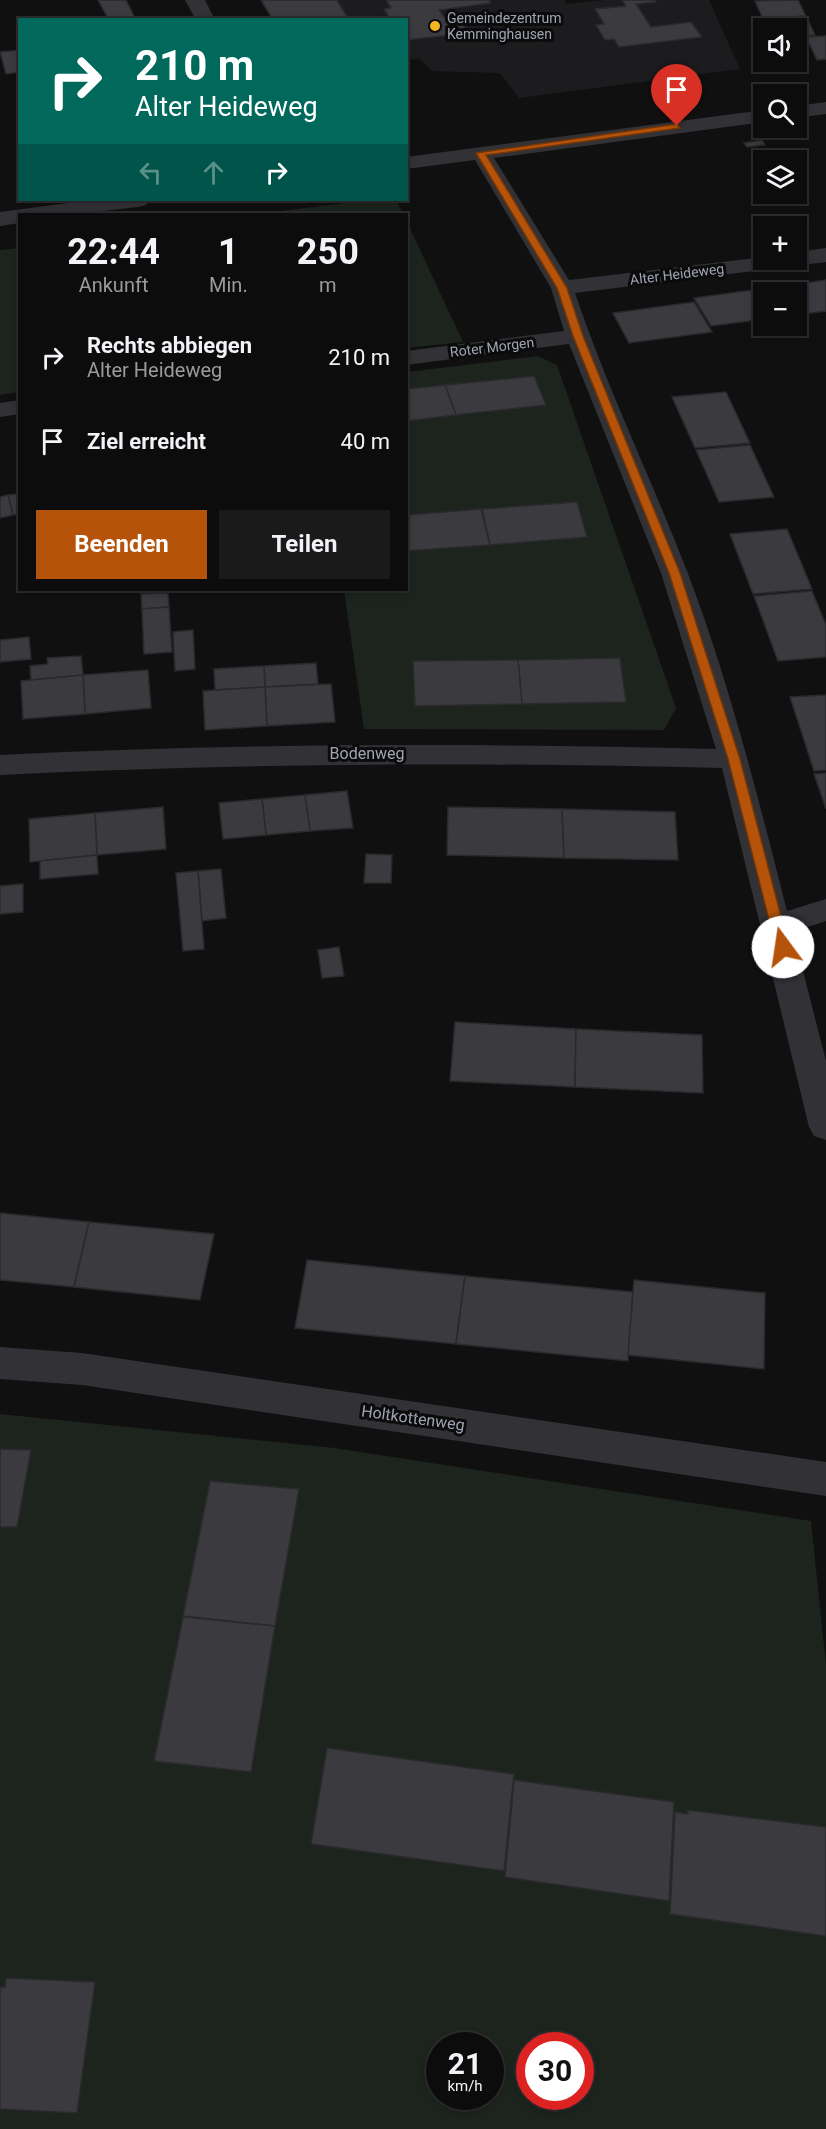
<!DOCTYPE html>
<html lang="de">
<meta charset="utf-8">
<style>
:root{--surface:#0c0c0d;--page:#1a1a1b;--text:#f1f3f6;--muted:#9a9b9d;--line:#2c2c2e;--accent:#b45309}
body{margin:0;font-family:Roboto,sans-serif;background:var(--page);color:var(--text);height:100vh;display:flex;flex-direction:column;font-size:22px;white-space:nowrap}
*{box-sizing:border-box;margin:0}
p{font-size:20px;color:var(--muted)}
.icon{flex:none;width:33px;height:33px;fill:none;stroke:currentColor;stroke-width:2;stroke-linecap:round;stroke-linejoin:round}
.map{position:relative;flex:1;overflow:hidden}
.panel{position:absolute;left:18px;top:213px;width:390px;height:378px;display:flex;flex-direction:column;background:var(--surface);border-radius:0px;box-shadow:0 3px 9px #0003,0 0 0 2px var(--line)}
.panel>*{flex:none}
.top-card{position:absolute;left:18px;top:18px;width:390px;height:183px;border-radius:0px;box-shadow:0 3px 9px #0003,0 0 0 2px var(--line);background:#00695c;color:#fff;overflow:hidden}
.controls{position:absolute;left:753px;top:18px;display:grid;gap:12px}
.controls a{display:grid;place-items:center;width:54px;height:54px;border-radius:0px;background:var(--surface);box-shadow:0 3px 9px #0003,0 0 0 2px var(--line);font-size:30px}
.speed{position:absolute;left:426px;top:2032px;display:flex;gap:12px;font-size:30px;font-weight:700;text-align:center}
.speed>*{display:grid;place-content:center;width:78px;height:78px;border-radius:50%;background:var(--surface);box-shadow:0 3px 9px #0003,0 0 0 2px var(--line);line-height:1}
.speed small{font-size:15px;font-weight:400}
.speed .limit{border:9px solid #d22;background:#fff;color:#111}
.pin{position:absolute;display:grid;place-items:center;width:51px;height:51px;color:#fff;margin:-62px -26px;border-radius:50% 50% 50% 0;rotate:-45deg;box-shadow:0 0 6px #0007}
.pin .icon{rotate:45deg}
.me{position:absolute;width:66px;margin:-33px;rotate:346deg;stroke-linejoin:round;filter:drop-shadow(0 0 4px #0008)}
.turn{display:flex;align-items:center;gap:21px;height:126px;padding:0 18px;font-size:27px}
.turn .icon{width:78px;height:78px;stroke-width:2.5}
.turn b{display:block;font-size:42px;line-height:51px}
.lanes{display:flex;align-items:center;height:57px;padding:0 18px;background:#0003;justify-content:center;gap:30px;direction:ltr}
.lanes .off{opacity:.35}
.eta{display:flex;justify-content:space-evenly;align-items:center;height:102px;text-align:center}
.eta b{font-size:36px;font-weight:700;line-height:42px}
.primary-button{display:flex;gap:12px;margin-top:auto;padding:12px 18px}
.primary-button a{flex:1;height:69px;border-radius:0px;background:var(--accent);color:#fff;font-size:24px;font-weight:700;line-height:69px;text-align:center}
.primary-button a+a{background:var(--page);color:var(--text)}
ul{padding:0;list-style:none}
li{display:flex;align-items:center;gap:18px;height:84px;padding:0 18px}
li div{flex:1}
li b{display:block;font-size:22px}
li em{font-style:normal}
.map>svg:first-child{display:block}
</style>
<div class="map">
<svg width="826" height="2129" viewBox="0 0 826 2129">
<rect width="100%" height="100%" fill="#101011"/>
<!-- built -->
<polygon fill="#1c1c1e" points="337,0 564,0 567,4 604,0 709,0 740,69 519,98 500,73 432,71 420,59 407,60 406,20 349,19"/>
<!-- green -->
<g fill="#1c241d" fill-rule="evenodd">
<polygon points="370,200 396,200 403,214 256,214"/>
<polygon points="406,222 407,222 463,342 407,348"/>
<polygon points="19,248 19,392 0,395 0,250"/>
<polygon points="538,356 557,365 676,708 664,730 364,729 344,590 406,590 407,372"/>
<path d="M0 1414 334 1448 811 1521 826 1665V2129H0ZM440 2046H490V2097H440ZM530 2046H580V2097H530Z"/>
</g>
<!-- building -->
<g fill="#3a3a3f" stroke="#2a2a2d" stroke-width="1.5">
<polygon points="98,0 126,0 136,20 109,20"/>
<polygon points="261,0 337,0 349,20 273,20"/>
<polygon points="386,0 489,0 491,3 439,10 444,17 456,15 469,33 406,40 406,20 391,20 384,9 391,8"/>
<polygon points="622,0 654,0 656,2 636,4 651,27 691,22 702,37 619,47 614,39 605,40 596,25 604,24 595,9 626,6"/>
<polygon points="798,0 806,16 763,19 755,1"/>
<polygon points="806,16 815,35 796,36 796,28 768,28 763,19"/>
<polygon points="826,36 826,59 817,60 806,37"/>
<polygon points="20,50 20,72 6,74 0,52"/>
<polygon points="762,140 765,145 747,147 744,143"/>
<polygon points="826,280 826,311 796,315 796,292 774,292 770,288"/>
<polygon points="768,288 771,292 764,292 764,319 711,326 694,298"/>
<polygon points="694,302 712,332 629,343 613,313"/>
<polygon points="534,376 546,405 456,415 445,385"/>
<polygon points="445,385 456,415 406,421 406,389"/>
<polygon points="726,392 750,443 695,448 672,397"/>
<polygon points="750,445 774,497 719,502 696,450"/>
<polygon points="20,494 20,514 13,515 8,495"/>
<polygon points="8,495 13,515 0,518 0,497"/>
<polygon points="577,502 587,537 490,545 482,509"/>
<polygon points="481,509 490,545 406,551 406,515"/>
<polygon points="787,529 812,589 753,594 730,534"/>
<polygon points="812,591 826,625 826,657 778,661 754,596"/>
<polygon points="168,593 169,607 142,609 141,594"/>
<polygon points="169,607 172,652 144,654 142,609"/>
<polygon points="193,630 195,669 175,671 173,632"/>
<polygon points="29,637 31,659 0,662 0,640"/>
<polygon points="81,656 83,675 31,680 30,666 48,664 47,658"/>
<polygon points="620,658 626,702 522,704 518,660"/>
<polygon points="518,660 522,704 415,706 413,661"/>
<polygon points="316,663 318,684 265,687 264,666"/>
<polygon points="264,666 265,687 215,690 214,669"/>
<polygon points="148,670 151,708 85,714 83,675"/>
<polygon points="83,675 85,714 23,719 21,681"/>
<polygon points="331,684 335,722 267,726 265,687"/>
<polygon points="265,687 267,726 205,730 203,691"/>
<polygon points="826,695 826,770 814,771 790,697"/>
<polygon points="826,773 826,809 814,774"/>
<polygon points="347,791 353,828 310,831 305,795"/>
<polygon points="305,795 310,831 266,835 262,799"/>
<polygon points="262,799 266,835 223,839 219,803"/>
<polygon points="163,807 166,849 97,855 95,813"/>
<polygon points="448,807 562,809 564,858 447,855"/>
<polygon points="562,809 675,812 678,860 564,858"/>
<polygon points="95,813 97,855 30,862 29,819"/>
<polygon points="366,854 392,855 391,883 364,883"/>
<polygon points="97,855 98,874 40,879 40,861"/>
<polygon points="221,869 226,918 202,921 198,871"/>
<polygon points="198,871 204,949 183,951 176,873"/>
<polygon points="23,884 23,912 0,914 0,886"/>
<polygon points="339,947 344,976 322,978 318,950"/>
<polygon points="455,1022 576,1029 575,1087 450,1081"/>
<polygon points="576,1029 702,1035 703,1093 575,1087"/>
<polygon points="0,1213 89,1222 74,1287 0,1280"/>
<polygon points="89,1222 214,1234 200,1300 74,1287"/>
<polygon points="307,1260 465,1276 456,1344 295,1328"/>
<polygon points="465,1276 633,1292 628,1361 456,1344"/>
<polygon points="634,1280 765,1293 764,1369 628,1355"/>
<polygon points="0,1449 31,1450 17,1527 0,1527"/>
<polygon points="210,1481 299,1489 275,1626 183,1616"/>
<polygon points="183,1617 275,1626 251,1772 154,1761"/>
<polygon points="327,1748 514,1774 504,1871 311,1844"/>
<polygon points="514,1780 674,1802 669,1901 505,1877"/>
<polygon points="687,1810 826,1827 826,1936 670,1914 675,1812 688,1814"/>
<polygon points="6,1978 95,1982 77,2113 0,2109 0,1987 5,1987"/>
</g>
<g fill="none" stroke-linecap="round" stroke-linejoin="round">
<!-- minor -->
<g fill="#313136" fill-rule="evenodd">
<polygon points="185,0 205,0 215,20 196,20"/>
<polygon points="826,102 826,114 796,118 796,106"/>
<path d="M764 110V122L494 158 569 280 764 257V260H796V252L826 248V262L575 293C607 388 651 478 687 571 729 681 758 797 787 911L826 899V921L793 932 826 1061V1140L814 1136 809 1127 722 768C481 762 241 763 0 775V755C239 743 477 743 716 749L661 573 569 344 406 365V351L564 331 551 288 475 160 406 169V157Z"/>
<polygon points="91,200 149,200 146,205 138,207 76,214 20,214 20,223 0,226 0,212"/>
<polygon points="20,400 20,414 0,417 0,403"/>
<polygon points="0,1347 82,1353 826,1462 826,1496 82,1385 0,1379"/>
</g>
</g>
<!-- route -->
<polygon fill="#b45309" stroke="#753606" stroke-width="1.5" points="677,124 680,128 486,155 567,288 583,336 680,573 740,759 789,947 783,952 776,947 728,759 669,573 573,336 557,288 476,153"/>
<!-- markers -->
<circle fill="#f6b523" stroke="#0b0b0c" stroke-width="2" cx="435" cy="26" r="6"/>
<g text-anchor="middle" dominant-baseline="central" stroke-width="6" stroke-linejoin="round" paint-order="stroke">
<!-- far-poi labels -->
<g font-size="14" fill="#a0a5b3" stroke="#0b0b0c" text-anchor="start">
<text x="447" y="18">Gemeindezentrum<tspan x="447" dy="16">Kemminghausen</tspan></text>
</g>
<!-- far-street labels -->
<g font-size="14" fill="#a0a5b3" stroke="#0b0b0c">
<text transform="translate(677 274) rotate(-7)">Alter Heideweg</text>
<text transform="translate(492 347) rotate(-7)">Roter Morgen</text>
</g>
<!-- street labels -->
<g font-size="16" fill="#a0a5b3" stroke="#0b0b0c">
<text x="367" y="753">Bodenweg</text>
<text transform="translate(413 1418) rotate(8)">Holtkottenweg</text>
</g>
</g>
</svg>
<div class="controls">
<a><svg class="icon" aria-label="sound" viewBox="0 0 24 24"><path d="M4 9h4l5-4v14l-5-4H4zM17 9q2 3 0 6"/></svg></a>
<a><svg class="icon" aria-label="search" viewBox="0 0 24 24"><circle cx="10" cy="10" r="6"/><path d="M15 15l6 6"/></svg></a>
<a><svg class="icon" aria-label="layers" viewBox="0 0 24 24"><path d="M12 4l9 5-9 5-9-5zM3 14l9 5 9-5"/></svg></a>
<a>+</a>
<a>−</a>
</div>
<div class="speed"><div>21<small>km/h</small></div><div class="limit">30</div></div>
<div class="pin" style="left:677px;top:126px;background:#d93025"><svg class="icon" aria-label="arrive" viewBox="0 0 24 24"><path d="M6 21V4h12l-3 4 3 4H6"/></svg></div>
<svg class="me" style="left:783px;top:947px" viewBox="-20 -20 40 40"><circle r="19" fill="#fff"/><path d="M0-13L10 11 0 6-10 11z" fill="#b45309"/></svg>
<div class="top-card">
<div class="turn"><svg class="icon" aria-label="right" viewBox="0 0 24 24"><path d="M7 20v-9h11M14 6l5 5-5 5"/></svg><div><b>210 m</b>Alter Heideweg</div></div>
<div class="lanes"><svg class="icon off" aria-label="left" viewBox="0 0 24 24"><path d="M17 20v-9H6M10 6l-5 5 5 5"/></svg><svg class="icon off" aria-label="ahead" viewBox="0 0 24 24"><path d="M12 20V5M6 11l6-6 6 6"/></svg><svg class="icon" aria-label="right" viewBox="0 0 24 24"><path d="M7 20v-9h11M14 6l5 5-5 5"/></svg></div>
</div>
<section class="panel">
<div class="eta">
<div><b>22:44</b><p>Ankunft</p></div>
<div><b>1</b><p>Min.</p></div>
<div><b>250</b><p>m</p></div>
</div>
<ul>
<li><svg class="icon" aria-label="right" viewBox="0 0 24 24"><path d="M7 20v-9h11M14 6l5 5-5 5"/></svg><div><b>Rechts abbiegen</b><p>Alter Heideweg</p></div><em>210 m</em></li>
<li><svg class="icon" aria-label="arrive" viewBox="0 0 24 24"><path d="M6 21V4h12l-3 4 3 4H6"/></svg><div><b>Ziel erreicht</b></div><em>40 m</em></li>
</ul>
<div class="primary-button"><a>Beenden</a><a>Teilen</a></div>
</section>
</div>
